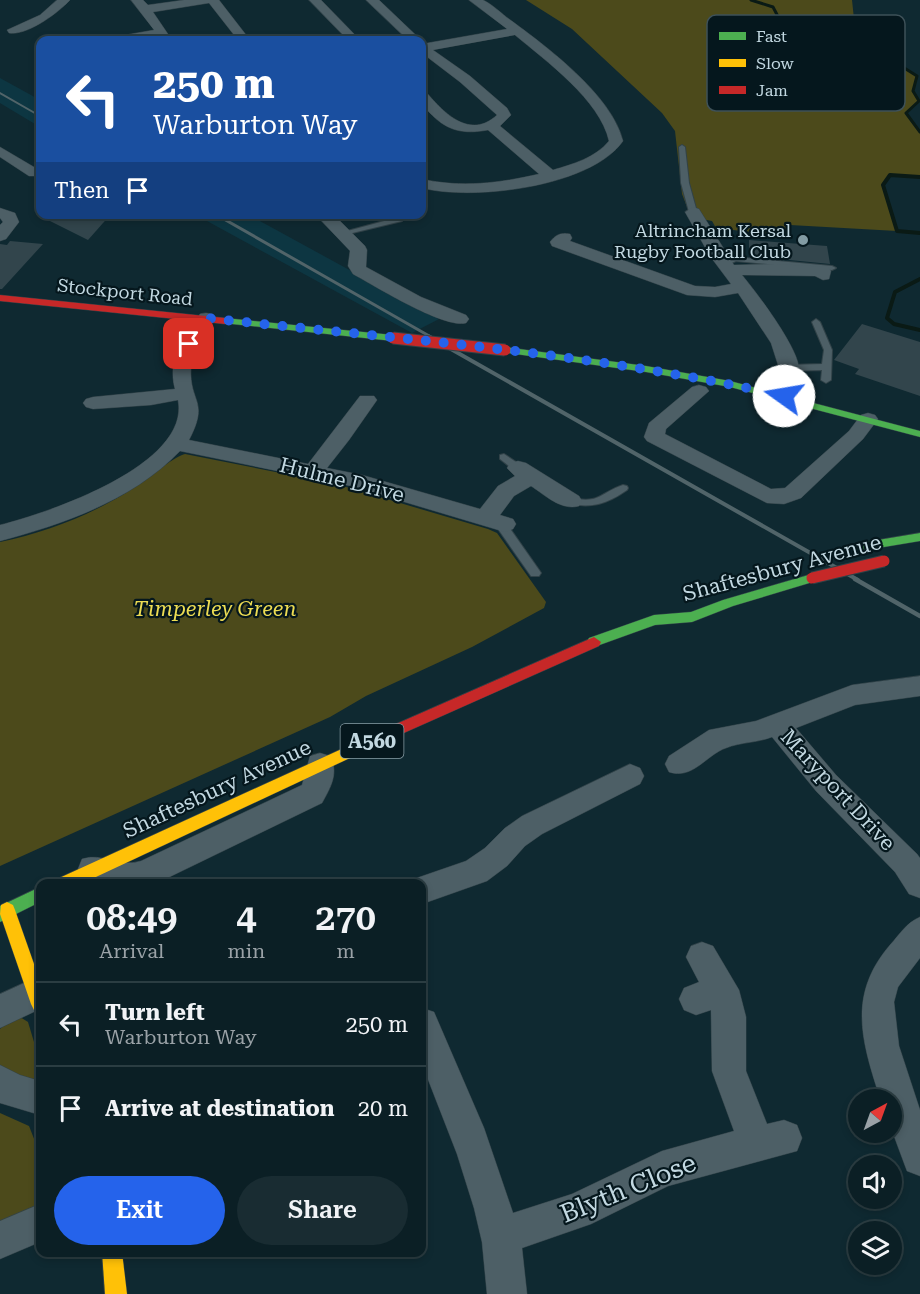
<!DOCTYPE html>
<style>
:root{--surface:#0b1f25;--page:#192c32;--text:#f1f3f6;--muted:#9aa2a7;--line:#2b3d42;--accent:#2563eb}
body{margin:0;font-family:"Roboto Serif",serif;background:var(--page);color:var(--text);height:100vh;display:flex;flex-direction:column;font-size:22px;white-space:nowrap}
*{box-sizing:border-box;margin:0}
p{font-size:20px;color:var(--muted)}
.icon{flex:none;width:33px;height:33px;fill:none;stroke:currentColor;stroke-width:2;stroke-linecap:round;stroke-linejoin:round}
.map{position:relative;flex:1;overflow:hidden}
.drawer{position:absolute;left:36px;top:879px;width:390px;height:378px;display:flex;flex-direction:column;background:var(--surface);border-radius:12px;box-shadow:0 3px 9px #0003,0 0 0 2px var(--line)}
.drawer>*{flex:none}
.guide{position:absolute;left:36px;top:36px;width:390px;height:183px;border-radius:12px;box-shadow:0 3px 9px #0003,0 0 0 2px var(--line);background:#1a4fa0;color:#fff;overflow:hidden}
.needle{width:39px;rotate:41deg}
.controls{position:absolute;left:848px;top:1089px;display:grid;gap:12px}
.controls a{display:grid;place-items:center;width:54px;height:54px;border-radius:50%;background:var(--surface);box-shadow:0 3px 9px #0003,0 0 0 2px var(--line);font-size:30px}
.pin{position:absolute;display:grid;place-items:center;width:51px;height:51px;color:#fff;margin:-26px;border-radius:12px;box-shadow:0 3px 9px #0006}
.me{position:absolute;width:66px;margin:-33px;rotate:283deg;stroke-linejoin:round;filter:drop-shadow(0 0 4px #0008)}
.turn{display:flex;align-items:center;gap:21px;height:126px;padding:0 18px;font-size:27px}
.turn .icon{width:78px;height:78px;stroke-width:2.5}
.turn b{display:block;font-size:42px;line-height:51px}
.then{display:flex;align-items:center;height:57px;padding:0 18px;background:#0003;gap:12px;font-size:22px}
.eta{display:flex;justify-content:space-evenly;align-items:center;height:102px;text-align:center}
.eta b{font-size:36px;font-weight:600;line-height:42px}
.cta{display:flex;gap:12px;margin-top:auto;padding:12px 18px}
.cta a{flex:1;height:69px;border-radius:36px;background:var(--accent);color:#fff;font-size:24px;font-weight:600;line-height:69px;text-align:center}
.cta a+a{background:var(--page);color:var(--text)}
ul{padding:0;list-style:none}
li{display:flex;align-items:center;gap:18px;height:84px;padding:0 18px;border-top:2px solid var(--line)}
li div{flex:1}
li b{display:block;font-size:22px}
li em{font-style:normal}
.map>svg:first-child{display:block}
</style>
<div class="map">
<svg width="920" height="1294" viewBox="0 0 920 1294">
<rect width="100%" height="100%" fill="#0f2931"/>
<!-- built -->
<g fill="#0d3642">
<polygon points="0,78 40,100 40,127 0,103"/>
<polygon points="196,215 249,215 439,319 412,333"/>
</g>
<!-- green -->
<g fill="#4c4a1b">
<polygon points="526,0 852,0 856,38 867,54 890,59 917,76 913,91 919,101 906,113 920,132 920,177 890,175 883,185 897,231 790,225 786,236 716,228 712,221 691,217 682,194 675,131 662,113 572,29"/>
<path d="M185 454 336 484 488 529 497 533 546 602 544 608 472 647 366 696 330 717 0 866V542C43 533 86 517 124 494 138 486 174 456 185 454Z"/>
<polygon points="20,1017 28,1022 40,1062 40,1085 37,1085 0,1068 0,1029 7,1022"/>
<polygon points="0,1113 29,1126 40,1154 40,1209 0,1227"/>
</g>
<g fill="none" stroke-linecap="round" stroke-linejoin="round">
<!-- stream-far1 -->
<polyline stroke="#0a1a15" stroke-width="3" points="751,0 773,7 783,26 804,33 830,37 844,46 890,59 917,76 913,91 919,101 906,113 920,132"/>
<!-- stream -->
<g stroke="#0a1a15" stroke-width="4">
<polyline points="920,177 890,175 883,185 897,231 920,233"/>
<polyline points="920,279 895,292 887,318 894,324 920,330"/>
</g>
</g>
<!-- building -->
<g fill="#32454c">
<polygon points="36,214 111,214 88,240"/>
<polygon points="749,240 827,246 830,264 749,256"/>
<polygon points="10,241 43,244 2,289 0,289 0,244 7,245"/>
<polygon points="862,324 920,342 920,396 855,374 859,369 834,360"/>
</g>
<g fill="none" stroke-linecap="round" stroke-linejoin="round">
<defs>
<g id="lane">
<polygon points="682,145 685,147 689,183 697,212 693,214 689,212 681,183 679,147"/>
<polygon points="399,217 403,219 402,221 344,235 340,233"/>
<polygon points="735,257 832,266 836,268 832,270 736,261 724,266 720,264"/>
<polygon points="816,319 820,322 832,350 831,380 826,383 821,380 822,370 789,371 784,368 789,365 822,364 824,350 812,322"/>
<polygon points="504,454 522,466 522,470 514,470 500,459 500,455"/>
<path d="M623 485 627 486 628 488 627 490C607 504 591 509 567 503L566 501 571 498C601 504 599 493 623 485Z"/>
<polygon points="500,519 504,520 539,570 541,573 539,576 531,576 496,526 495,523"/>
</g>
<g id="street">
<path d="M57 0H70C58 13 27 36 9 33L7 30 40 15Z"/>
<polygon points="131,0 143,0 148,5 184,0 219,0 250,40 238,40 209,3 153,12 172,40 160,40 158,36 135,40 112,40 114,37 154,30"/>
<polygon points="309,0 321,0 360,40 348,40"/>
<polygon points="366,0 379,0 421,40 408,40"/>
<path d="M469 0C473 0 479 0 483 0 492 4 502 14 509 19 546 46 612 95 623 141 591 187 473 201 422 188V179C461 188 500 183 539 174L488 130C456 136 441 127 422 104V92L427 93C444 113 470 140 497 115L460 82 422 53V44L507 29ZM515 35C546 61 600 100 609 141 595 158 573 164 553 170L500 126 511 115 507 108 470 76 433 50Z"/>
<polygon points="0,147 39,170 39,176 29,176 0,157"/>
<path d="M693 207 699 209 734 265 776 264 828 267 831 271 829 279 823 280 815 276 742 275C757 293 797 346 799 368 799 377 796 393 791 400H777L774 396 779 368 771 343 738 293 715 297 687 295 552 246 550 242C555 235 561 232 570 234L572 238 570 241 695 286 715 287 731 284 710 256 685 212Z"/>
<polygon points="0,208 15,213 19,222 6,239 0,241 0,225 3,222 0,218"/>
<path d="M315 214H333L365 246 367 250 366 267 421 297 466 315 469 319 466 323C444 329 375 286 353 274L348 266 350 251Z"/>
<path d="M206 313 212 314 215 318C206 333 193 350 191 368 189 403 210 400 189 440L308 464 360 396H374L377 400 349 440 327 468 362 475 480 509 498 486 515 476 507 468 510 463 518 461 526 463 579 496 582 501 579 506C561 511 545 495 531 486L514 496 500 515 513 519 516 524 513 529 505 532 351 486 180 451C133 500 64 524 0 541V525C48 513 191 465 178 400L151 405 93 409 86 407 83 403 86 399 93 397 175 389C167 360 183 337 200 314Z"/>
<polygon points="699,385 706,387 709,391 666,429 665,434 771,489 785,488 849,431 861,415 868,413 875,415 878,419 863,439 801,498 784,504 767,503 647,441 644,437 649,423 692,387"/>
<path d="M920 676V696L855 705 796 728 836 775 917 854 920 858V898L909 894 895 872 816 791 772 737C757 743 741 742 726 748 706 755 693 780 669 772L665 764 669 756 709 730 756 721 852 685Z"/>
<path d="M320 753 330 756C339 773 331 787 322 803L155 884H96L82 879 78 869 82 859C102 852 119 868 141 861L302 785 310 756Z"/>
<polygon points="630,764 640,768 644,776 640,784 542,834 525,846 507,866 487,881 422,904 422,884 410,884 411,880 466,861 485,848 505,828 522,816"/>
<path d="M920 917V958L898 987 894 1002 899 1046 920 1110V1176L907 1171 891 1128V1100H881L879 1095C861 1039 848 994 890 945 900 934 906 923 920 917Z"/>
<polygon points="702,942 713,946 739,990 746,1017 746,1071 767,1124 784,1120 797,1125 802,1138 797,1151 668,1186 591,1224 522,1248 527,1294 487,1294 482,1242 474,1208 457,1154 422,1064 422,1008 434,1012 484,1128 513,1213 572,1194 662,1151 734,1131 712,1071 711,1010 696,1015 684,1010 679,999 684,988 699,982 686,957 691,946"/>
<polygon points="37,977 40,978 40,1009 0,1028 0,994"/>
<polygon points="0,1065 20,1075 40,1081 40,1115 0,1103"/>
<polygon points="40,1204 40,1242 0,1259 0,1221"/>
</g>
<g id="fast">
<polygon points="225,318 393,335 398,338 393,341 222,323 220,321"/>
<polygon points="505,347 646,366 730,381 920,431 920,437 730,387 646,372 501,352 501,348"/>
<polygon points="920,533 920,541 860,551 854,547 860,543"/>
<polygon points="812,574 818,578 816,581 733,606 692,622 655,625 594,647 587,642 589,638 654,615 691,612 723,600"/>
<polygon points="40,887 40,902 0,922 0,906"/>
</g>
<g id="slow">
<polygon points="392,726 397,728 399,732 397,736 81,884 55,884 57,879"/>
<polygon points="7,902 13,905 15,910 40,981 40,1013 34,1010 31,1004 0,914 1,905"/>
<polygon points="102,1252 122,1252 127,1294 105,1294"/>
</g>
<g id="jam">
<polygon points="0,295 225,318 230,321 225,324 0,301"/>
<polygon points="594,637 601,642 599,646 397,736 392,738 387,736 385,732 387,728"/>
</g>
</defs>
<!-- lane casing -->
<use href="#lane" stroke="#314248" stroke-width="2"/>
<!-- street casing -->
<use href="#street" stroke="#314248" stroke-width="1"/>
<!-- fast casing -->
<use href="#fast" stroke="#314248" stroke-width="1"/>
<!-- slow casing -->
<use href="#slow" stroke="#314248" stroke-width="1"/>
<!-- jam casing -->
<use href="#jam" stroke="#314248" stroke-width="1"/>
<!-- lane -->
<use href="#lane" fill="#4d5f66" fill-rule="evenodd"/>
<!-- street -->
<use href="#street" fill="#4d5f66" fill-rule="evenodd"/>
<!-- fast -->
<use href="#fast" fill="#4caf50" fill-rule="evenodd"/>
<!-- slow -->
<use href="#slow" fill="#ffc107" fill-rule="evenodd"/>
<!-- jam -->
<use href="#jam" fill="#c62828" fill-rule="evenodd"/>
<!-- rail-far3 -->
<polyline stroke="#516469" stroke-width="2" points="0,93 40,116"/>
<!-- rail-far2 -->
<polyline stroke="#516469" stroke-width="3" points="215,214 431,337"/>
<!-- rail-far1 -->
<polyline stroke="#516469" stroke-width="4" points="428,336 858,580"/>
<!-- rail -->
<polyline stroke="#516469" stroke-width="4.5" points="855,579 920,616"/>
<defs>
<g id="jam-bridge">
<polyline points="393,338 505,350"/>
<polyline points="812,578 884,561"/>
</g>
</defs>
<!-- jam-bridge casing -->
<use href="#jam-bridge" stroke="#314248" stroke-width="13" stroke-linecap="butt"/>
<!-- jam-bridge -->
<use href="#jam-bridge" stroke="#c62828" stroke-width="11"/>
</g>
<g fill="none" stroke-linecap="round" stroke-linejoin="round">
<!-- route -->
<path stroke="#2563eb" stroke-width="10" stroke-dasharray="0 18" d="M189 344 206 318C399 339 594 353 784 396"/>
</g>
<!-- markers -->
<circle fill="#839ba3" stroke="#05171d" stroke-width="2" cx="803" cy="240" r="6"/>
<g text-anchor="middle" dominant-baseline="central" stroke-width="4.5" stroke-linejoin="round" paint-order="stroke">
<!-- far-poi labels -->
<g font-size="18" fill="#c2d8e1" stroke="#05171d" text-anchor="end">
<text x="791" y="230">Altrincham Kersal<tspan x="791" dy="21">Rugby Football Club</tspan></text>
</g>
<!-- far-street labels -->
<g font-size="18" fill="#c2d8e1" stroke="#05171d">
<text transform="translate(125 292) rotate(6)">Stockport Road</text>
</g>
<!-- shield labels -->
<rect fill="#05171d" stroke="#899ea6" stroke-width="1.5" x="340.5" y="724" width="63" height="34" rx="4.5"/>
<g font-size="20" font-weight="bold" fill="#c2d8e1">
<text x="372" y="741">A560</text>
</g>
<!-- street labels -->
<g font-size="21" fill="#c2d8e1" stroke="#05171d">
<text transform="translate(342 480) rotate(14)">Hulme Drive</text>
<text transform="translate(782 568) rotate(-15)">Shaftesbury Avenue</text>
<text transform="translate(217 789) rotate(-25)">Shaftesbury Avenue</text>
<text transform="translate(838 790) rotate(47)">Maryport Drive</text>
</g>
<!-- park labels -->
<g font-size="21" font-style="italic" fill="#ecdc53" stroke="#05171d">
<text x="215" y="609">Timperley Green</text>
</g>
<!-- near-street labels -->
<g font-size="26" fill="#c2d8e1" stroke="#05171d">
<text transform="translate(628 1188) rotate(-22)">Blyth Close</text>
</g>
</g>
<!-- legend -->
<rect x="707" y="15" width="198" height="96" rx="9" fill="#05171d" stroke="#3e5158" stroke-width="1.5"/>
<rect x="719" y="32" width="27" height="8" fill="#4caf50"/>
<rect x="719" y="59" width="27" height="8" fill="#ffc107"/>
<rect x="719" y="86" width="27" height="8" fill="#c62828"/>
<g font-size="16" fill="#c2d8e1">
<text x="756" y="42">Fast</text>
<text x="756" y="69">Slow</text>
<text x="756" y="96">Jam</text>
</g>
</svg>
<div class="controls">
<a><svg class="needle" viewBox="-14 -14 28 28"><path d="M0-13l5 13h-10z" fill="#e53935"/><path d="M0 13l5-13h-10z" fill="#9aa2a7"/></svg></a>
<a><svg class="icon" aria-label="sound" viewBox="0 0 24 24"><path d="M4 9h4l5-4v14l-5-4H4zM17 9q2 3 0 6"/></svg></a>
<a><svg class="icon" aria-label="layers" viewBox="0 0 24 24"><path d="M12 4l9 5-9 5-9-5zM3 14l9 5 9-5"/></svg></a>
</div>
<div class="pin" style="left:189px;top:344px;background:#d93025"><svg class="icon" aria-label="arrive" viewBox="0 0 24 24"><path d="M6 21V4h12l-3 4 3 4H6"/></svg></div>
<svg class="me" style="left:784px;top:396px" viewBox="-20 -20 40 40"><circle r="19" fill="#fff"/><path d="M0-13L10 11 0 6-10 11z" fill="#2563eb"/></svg>
<div class="guide">
<div class="turn"><svg class="icon" aria-label="left" viewBox="0 0 24 24"><path d="M17 20v-9H6M10 6l-5 5 5 5"/></svg><div><b>250 m</b>Warburton Way</div></div>
<div class="then">Then<svg class="icon" aria-label="arrive" viewBox="0 0 24 24"><path d="M6 21V4h12l-3 4 3 4H6"/></svg></div>
</div>
<section class="drawer">
<div class="eta">
<div><b>08:49</b><p>Arrival</p></div>
<div><b>4</b><p>min</p></div>
<div><b>270</b><p>m</p></div>
</div>
<ul>
<li><svg class="icon" aria-label="left" viewBox="0 0 24 24"><path d="M17 20v-9H6M10 6l-5 5 5 5"/></svg><div><b>Turn left</b><p>Warburton Way</p></div><em>250 m</em></li>
<li><svg class="icon" aria-label="arrive" viewBox="0 0 24 24"><path d="M6 21V4h12l-3 4 3 4H6"/></svg><div><b>Arrive at destination</b></div><em>20 m</em></li>
</ul>
<div class="cta"><a>Exit</a><a>Share</a></div>
</section>
</div>
